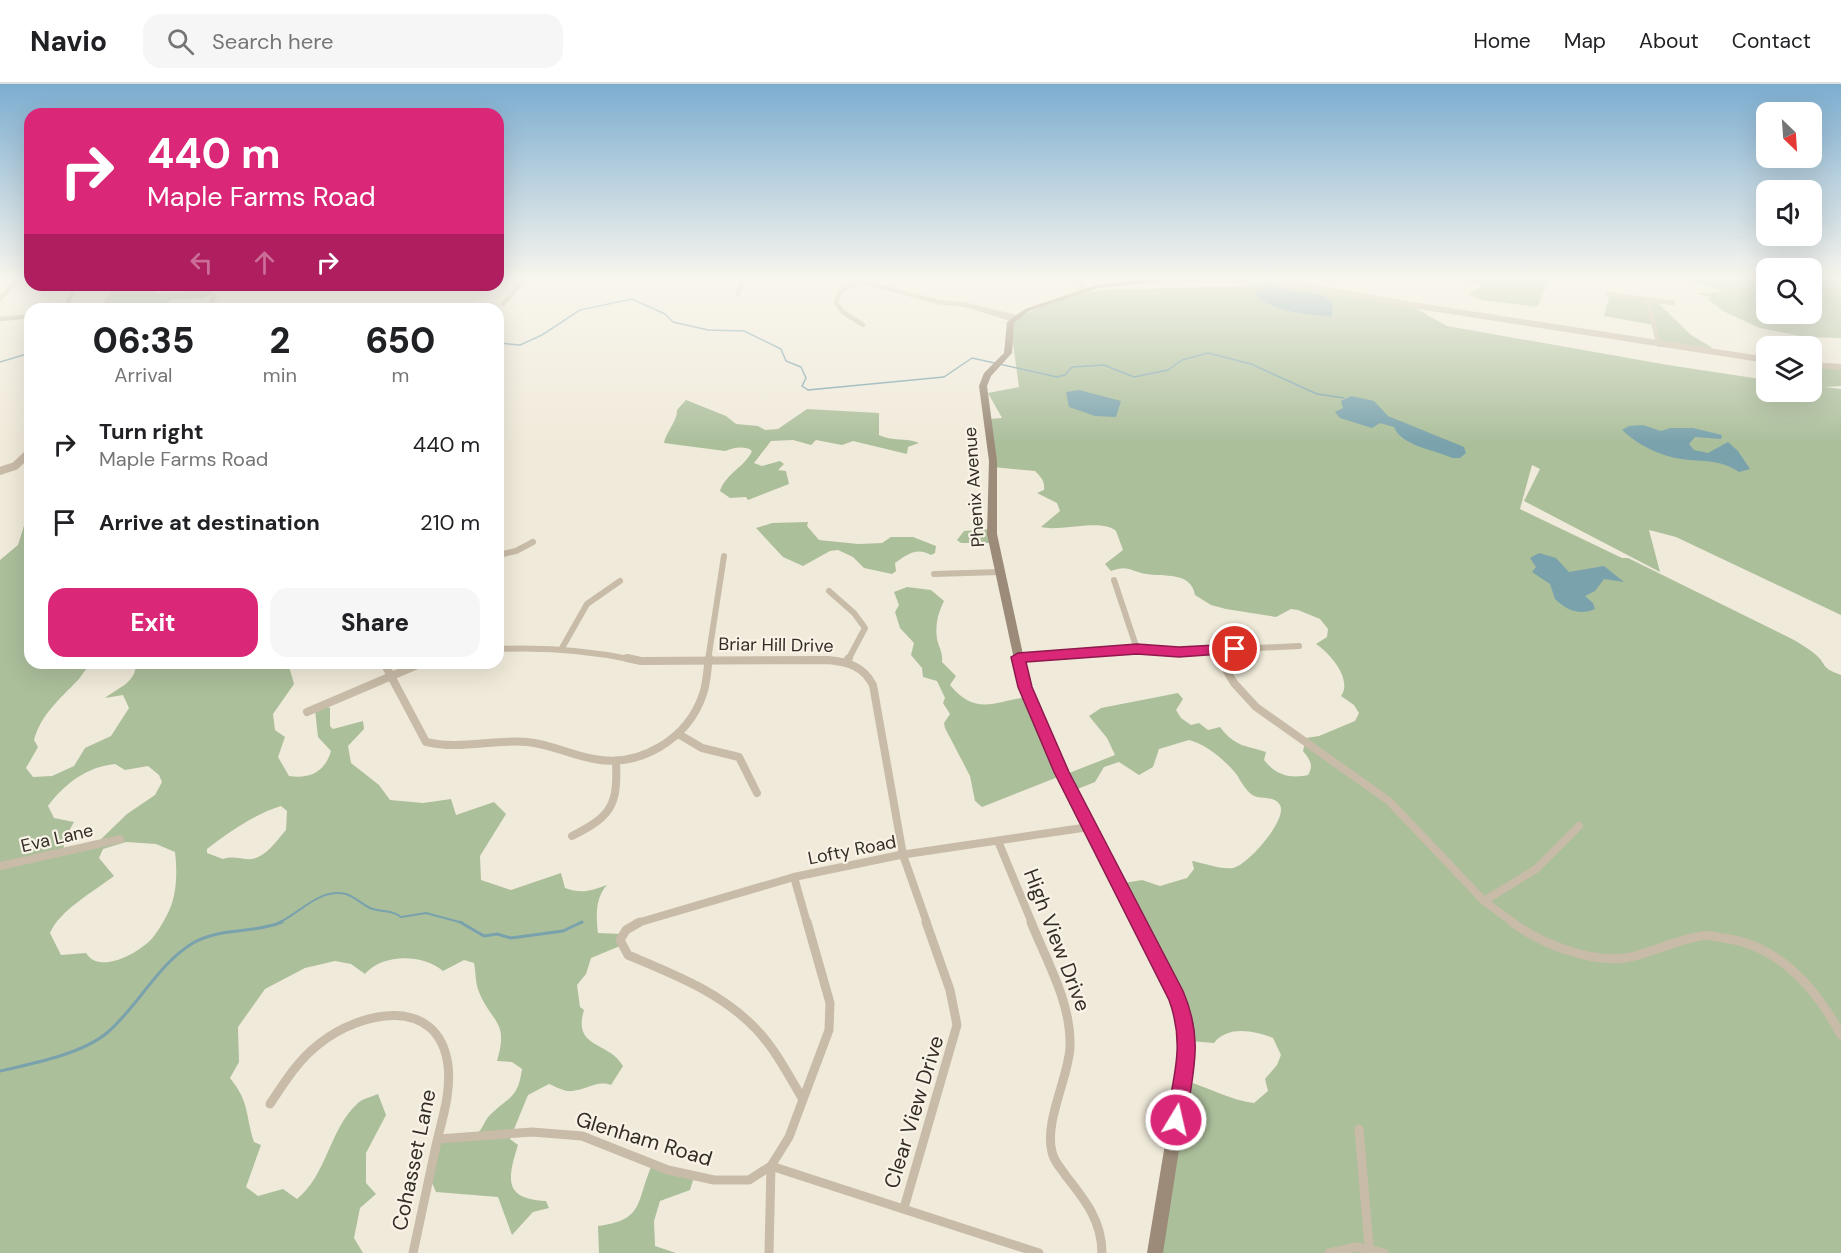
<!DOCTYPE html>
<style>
:root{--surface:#fff;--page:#f6f6f6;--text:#202124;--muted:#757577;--line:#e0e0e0;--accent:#db2777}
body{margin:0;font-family:"DM Sans",sans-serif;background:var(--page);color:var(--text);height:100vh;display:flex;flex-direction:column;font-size:22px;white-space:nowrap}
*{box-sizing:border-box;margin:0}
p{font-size:20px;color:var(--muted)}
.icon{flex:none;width:33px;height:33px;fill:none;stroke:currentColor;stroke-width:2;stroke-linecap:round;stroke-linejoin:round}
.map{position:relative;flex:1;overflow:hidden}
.side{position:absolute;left:24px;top:219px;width:480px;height:366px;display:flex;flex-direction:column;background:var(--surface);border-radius:18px;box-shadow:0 6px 24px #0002}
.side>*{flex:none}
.guide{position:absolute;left:24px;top:24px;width:480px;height:183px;border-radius:18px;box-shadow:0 6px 24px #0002;background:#db2777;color:#fff;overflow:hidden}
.needle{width:39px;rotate:155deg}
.controls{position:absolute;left:1756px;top:18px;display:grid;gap:12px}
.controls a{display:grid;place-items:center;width:66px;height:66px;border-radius:12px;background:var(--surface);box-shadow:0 6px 24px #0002;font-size:30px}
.pin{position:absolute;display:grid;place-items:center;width:51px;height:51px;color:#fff;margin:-26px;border:3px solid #fff;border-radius:50%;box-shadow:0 2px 6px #0007}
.me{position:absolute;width:66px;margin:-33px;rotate:9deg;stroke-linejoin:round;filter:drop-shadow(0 0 4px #0008)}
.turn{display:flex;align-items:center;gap:21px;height:126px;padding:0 24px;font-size:27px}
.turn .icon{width:78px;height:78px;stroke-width:2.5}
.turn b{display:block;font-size:42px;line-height:51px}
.lanes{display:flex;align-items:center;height:57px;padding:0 24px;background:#0003;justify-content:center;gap:30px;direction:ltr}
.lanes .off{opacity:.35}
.eta{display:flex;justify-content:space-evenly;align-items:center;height:102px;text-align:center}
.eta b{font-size:36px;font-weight:800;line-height:42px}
.cta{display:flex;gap:12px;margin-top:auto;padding:12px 24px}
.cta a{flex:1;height:69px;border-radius:18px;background:var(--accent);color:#fff;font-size:24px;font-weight:800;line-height:69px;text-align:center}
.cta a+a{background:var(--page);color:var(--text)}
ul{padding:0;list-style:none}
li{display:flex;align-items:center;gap:18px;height:78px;padding:0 24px}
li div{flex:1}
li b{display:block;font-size:22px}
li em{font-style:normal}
header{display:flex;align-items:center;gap:36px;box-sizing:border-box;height:84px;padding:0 30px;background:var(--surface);border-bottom:2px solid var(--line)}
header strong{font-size:28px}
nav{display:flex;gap:33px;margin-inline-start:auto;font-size:21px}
.search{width:420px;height:54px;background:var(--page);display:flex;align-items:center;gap:15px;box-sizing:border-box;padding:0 21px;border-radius:18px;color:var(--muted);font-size:22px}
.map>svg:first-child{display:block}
</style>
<header>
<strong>Navio</strong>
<div class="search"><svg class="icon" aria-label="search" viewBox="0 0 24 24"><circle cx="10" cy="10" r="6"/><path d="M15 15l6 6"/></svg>Search here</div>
<nav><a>Home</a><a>Map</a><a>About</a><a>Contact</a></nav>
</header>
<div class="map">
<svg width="1841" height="1169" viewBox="0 0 1841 1169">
<rect width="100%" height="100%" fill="#f0eada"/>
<!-- green -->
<g fill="#acbf9b" fill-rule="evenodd">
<polygon points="1461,195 1550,195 1537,223 1482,216 1468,210 1480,203 1480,200"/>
<polygon points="1685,195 1767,195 1767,230 1812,230 1812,195 1841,195 1841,254 1805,253 1760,244 1723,227 1708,215 1710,213 1695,209 1725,208"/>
<path d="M1263 198 1413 223 1447 242 1668 281 1767 296V308H1812V281L1841 284V302L1824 303 1841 305V531L1676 453 1649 446 1660 488 1524 417 1540 385 1532 381 1520 425 1622 474H1628L1794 556C1801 560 1809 565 1815 570 1828 581 1819 583 1841 591V1169H1155L1184 996C1207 1003 1230 1016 1254 1019L1268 1007 1265 995 1277 981 1281 971 1273 954C1255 947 1228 941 1214 959L1189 957 1188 943 1118 800 1142 796 1160 802 1187 794 1194 785 1192 777C1204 779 1221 786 1233 784 1248 781 1288 735 1280 721 1273 710 1259 717 1251 710 1245 705 1241 698 1237 691 1226 677 1206 660 1189 656L1159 665 1153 683 1139 691 1119 678 1104 683 1095 698 1075 706 1064 691 1115 671 1107 654 1089 632 1101 624 1178 609 1183 615 1176 626 1181 634 1191 641 1199 639 1208 646 1220 643C1235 663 1245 661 1266 668L1264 676C1276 691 1290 695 1308 691 1314 681 1310 676 1303 667L1306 654 1319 652 1355 637 1359 629 1354 621 1341 612C1353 596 1330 569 1316 560L1327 553 1328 545 1320 535 1298 526 1291 525 1276 533 1226 525 1211 521 1195 511C1191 487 1163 493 1147 490 1131 488 1129 480 1111 487L1105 480 1123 466 1116 447C1102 434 1060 448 1041 443L1060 427 1057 419 1037 409 1044 406C1045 397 1041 393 1035 387L993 383 988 335 1002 334 988 309 1019 303 1010 237 1053 217 1076 210 1105 206 1242 202Z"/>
<polygon points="140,201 163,201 155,206 155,210 182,209 200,203 211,211 202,214 173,215 164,222 103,225 114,207"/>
<polygon points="1618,212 1656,217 1691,251 1711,263 1713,269 1660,261 1654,241 1604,232 1609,213"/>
<path d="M686 316 726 332 736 340 758 342 765 346 778 345 807 325 879 329V351C892 358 906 353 919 359L908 363 907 370 853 357 842 361 816 356 811 361 793 356 771 357 754 379 762 382 780 377 784 380 778 386 786 387 789 400 748 416 746 413 730 414 720 407C726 389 745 383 752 367 745 361 733 364 725 367L664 359C666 348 678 336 677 326Z"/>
<path d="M30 430V579H94C86 583 84 589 78 596 60 615 41 630 34 656L38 663 26 684 33 693 52 692 74 682 85 664 111 652 129 624 123 611 105 614C119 603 136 599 136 579H241L256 584 288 579 294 600 273 630 275 646 285 653 278 673 289 692C310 695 325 688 331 667L318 653 315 626 325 622 330 624V642L333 645 363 637 364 645 348 662 351 679 379 701 390 716 423 719 451 715 456 731 494 718 506 730 480 772 481 796 511 806 561 789 565 804C581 810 591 807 607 801 595 814 596 833 598 849L622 850 620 862 591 874 586 890 577 901 580 923 584 926C572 965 609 957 623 982L611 1001C597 996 586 1006 572 1007 565 1008 556 1003 549 1000L528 1011 510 1055 518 1061C507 1096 504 1115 546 1117L549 1124 533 1128 512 1151 498 1113 436 1108 429 1092 440 1055C449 1054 464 1056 473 1052 483 1048 483 1037 491 1030 510 1012 518 1014 522 985L512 978 497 977C509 936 492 940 479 908 475 899 476 888 474 879L464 876 443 887C423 870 383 869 365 890L351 880 335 877 305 884 265 905 238 943 239 978 230 994C250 1019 245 1030 254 1058L261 1061 246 1103 258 1112 283 1105 297 1115C327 1091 329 1046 357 1020 361 1015 371 1013 378 1010L386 1031 366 1069V1099L376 1110 360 1124 354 1154 363 1169H0V476L18 461 27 432ZM115 680 125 686 148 682 159 691 162 698 155 711 127 730 97 759 63 767 65 754 74 738 54 734 48 722C65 699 87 683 115 680ZM281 722 287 727 286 746C277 756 266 773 252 775 242 776 234 771 223 775L207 769V765C227 749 257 729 281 722ZM126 758 156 760 175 768C177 784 177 804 172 819 169 829 160 844 154 852 143 867 100 892 86 869L61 871 50 849C60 826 93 808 114 792L99 774 103 765Z"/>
<path d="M808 438 807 442 819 456 858 460 882 459 891 453H913L936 462 935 469 931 471C916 463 908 470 895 479L896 487 892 490 864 484 853 473 838 466 830 467 803 482 783 473 756 444 772 439Z"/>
<polygon points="992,445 994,459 961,459 957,456 964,447"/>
<path d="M907 503 931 506 944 517C938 529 935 541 937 555 939 564 943 568 942 578L956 592 950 601C976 632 993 618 1027 613L1063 691 982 723 975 717 970 692 945 644 944 639 950 630 943 619 945 614 937 597 923 593 922 584 911 571 914 559 900 544 895 528 899 521 894 508Z"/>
<path d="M651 1083 694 1093 690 1106 660 1117 654 1137 655 1162 676 1169H599L598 1142C644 1136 636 1119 651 1083Z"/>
</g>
<!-- water -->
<g fill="#7aa2ac">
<path d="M1267 202 1324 212 1333 220 1332 233C1305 230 1275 229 1254 210Z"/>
<polygon points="1079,306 1121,317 1116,333 1095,332 1069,323 1066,308"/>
<path d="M1351 312 1374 317 1388 332 1464 363 1466 369 1460 374H1452C1436 366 1401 362 1394 343L1380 339 1372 344 1340 334 1335 328 1343 324 1341 317Z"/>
<path d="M1643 341 1661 347 1670 344H1693L1722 351 1721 355 1695 353 1689 360 1694 366 1708 369 1728 358 1738 367 1750 385 1739 388C1720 375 1703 378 1681 375 1660 372 1638 361 1622 346L1629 342Z"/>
<path d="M1539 469 1556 474 1569 488 1604 482 1624 498 1604 495 1595 507 1585 512 1593 519 1595 525C1580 532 1566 526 1555 515L1550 500 1532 488 1536 483 1530 474Z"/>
</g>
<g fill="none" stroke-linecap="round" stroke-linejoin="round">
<!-- stream-far2 -->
<g stroke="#7aa2ac" stroke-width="1.5">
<polyline points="498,259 520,261 542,251 580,226 632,215 665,230 673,238 708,246 744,247 781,265 786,277 801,283 806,294 802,302 808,306 944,293 972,274 1057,293 1065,291 1072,283 1104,281 1134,293 1168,286 1182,276 1208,269 1251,280 1317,310 1344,314"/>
<polyline points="0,278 30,269"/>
</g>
<!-- stream-far1 -->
<g stroke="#7aa2ac" stroke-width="2">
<path d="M278 839C299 830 320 803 346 810 355 813 362 820 370 824 382 829 391 825 401 833L426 829 463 839"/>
<polyline points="579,839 582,838"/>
</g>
<!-- stream -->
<g stroke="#7aa2ac" stroke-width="3">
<polyline points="460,838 484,852 497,850 511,854 563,847 582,838"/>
<path d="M0 987C31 980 83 970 108 948 139 921 157 881 193 859 220 843 254 850 282 838"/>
</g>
<!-- minor-far3 -->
<g stroke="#c8bba7" stroke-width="4.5">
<polyline points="852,195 938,218 966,221"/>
<polyline points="1072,195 1086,205"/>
<polyline points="860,199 840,207 836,219 843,228 863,241"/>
<polyline points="203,201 215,213 207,225"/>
<polyline points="292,201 301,201"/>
<polyline points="738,210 743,195"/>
<polyline points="1607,210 1673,219"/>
<polyline points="0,215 18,195"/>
<polyline points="1647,216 1659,261"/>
<polyline points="503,220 525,195"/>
<polyline points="67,221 75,201"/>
<polyline points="0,235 23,233"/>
<polyline points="1012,235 966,221 1015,233"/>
</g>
<!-- minor-far2 -->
<g stroke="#c8bba7" stroke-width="6">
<polyline points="498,471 516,467 533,458"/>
<polyline points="934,490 1000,488"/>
<polyline points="1114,496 1137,565"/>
<polyline points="829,507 854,529 865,544 848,576"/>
<polyline points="562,564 587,520 620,497"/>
<path d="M498 565C545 563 588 566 634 576"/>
<polyline points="1214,566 1220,576"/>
<polyline points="1018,573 1137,565 1179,568 1299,562"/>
<polyline points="708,576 724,472"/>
</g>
<!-- minor-far1 -->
<g stroke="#c8bba7" stroke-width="8">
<path d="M627 574 641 577 828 576C848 578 863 582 873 601L903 771 927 839"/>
<polyline points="1219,574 1234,599 1256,623 1389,717 1484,817 1514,839"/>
<polyline points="846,578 849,574"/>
<path d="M384 579 426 658C460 666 493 655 527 658 550 660 571 671 594 675 640 684 688 655 703 610 707 599 707 586 709 574"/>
<polyline points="307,628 422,579"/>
<polyline points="680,651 702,664 739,673 757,709"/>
<path d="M572 752C612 732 618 721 616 677"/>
<polyline points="998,757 1032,839"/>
<polyline points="0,782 120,755"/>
<polyline points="794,793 807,839"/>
<polyline points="1484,817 1536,785 1579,742"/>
<polyline points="637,839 794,793 900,771 1089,743"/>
</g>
<!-- minor -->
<g stroke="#c8bba7" stroke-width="9">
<path d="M640 838 626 846 620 856 628 871C673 890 721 908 756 945 775 965 788 990 802 1014"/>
<path d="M1031 838C1047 878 1072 920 1070 964 1068 994 1044 1039 1052 1068 1054 1078 1061 1084 1066 1092 1085 1116 1102 1137 1102 1169"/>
<path d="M1512 838C1541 860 1595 881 1631 873 1655 867 1677 856 1701 852 1708 850 1716 853 1723 854 1779 861 1816 904 1841 951"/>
<path d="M270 1020C284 999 298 976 319 960 360 927 438 910 448 981 451 1008 443 1032 437 1057 429 1095 421 1132 413 1169"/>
<polyline points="1359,1045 1369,1162"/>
<polyline points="438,1055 532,1048 582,1052 668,1086 714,1096 749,1096 771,1082 1039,1169"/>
<polyline points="904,1124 957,941 950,906 926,838"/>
<polyline points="769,1169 771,1082 789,1053 829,946 830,919 807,838"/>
<polyline points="1329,1169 1357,1163 1384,1169"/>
</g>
<!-- tertiary-far1 -->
<g stroke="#c8bba7" stroke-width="6">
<polyline points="1170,195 1277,197 1412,221 1767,276"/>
<polyline points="103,225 118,201"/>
<polyline points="1812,281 1841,283"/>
</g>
<!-- tertiary -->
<polyline stroke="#c8bba7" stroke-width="8" points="0,387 15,382 30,368"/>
<!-- secondary -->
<polygon fill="#9b8b78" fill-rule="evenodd" points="1147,195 1173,195 1170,197 1099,204 1029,227 1014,239 1012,269 991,292 987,302 997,377 997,450 1030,603 1068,688 1182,908 1194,940 1194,969 1163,1169 1147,1169 1180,969 1180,940 1171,915 1056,688 1020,603 987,450 989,377 979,302 984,289 1004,269 1007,238 1025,225 1096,201"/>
</g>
<!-- sky -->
<linearGradient id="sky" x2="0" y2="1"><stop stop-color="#7cadd0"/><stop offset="0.54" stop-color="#f8f6ee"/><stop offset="1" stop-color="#f8f6ee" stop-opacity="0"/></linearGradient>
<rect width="1841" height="359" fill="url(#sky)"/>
<!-- route -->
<path fill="#db2777" stroke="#8e194d" stroke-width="1.5" d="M1137 560 1179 563 1235 560 1242 565 1235 569 1179 573 1137 570 1026 578 1032 603 1069 688 1183 907C1204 956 1193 986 1186 1036L1183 1043 1176 1045 1169 1043 1166 1036C1174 992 1185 959 1169 916L1054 688 1018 603 1011 573 1018 569Z"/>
<g text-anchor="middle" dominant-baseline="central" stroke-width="4.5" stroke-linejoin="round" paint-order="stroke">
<!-- street labels -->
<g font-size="18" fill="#342d27" stroke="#f8f3e6">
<text transform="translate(974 403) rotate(-94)">Phenix Avenue</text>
<text transform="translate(776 561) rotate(1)">Briar Hill Drive</text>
<text transform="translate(57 754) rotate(-13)">Eva Lane</text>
<text transform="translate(852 766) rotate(-11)">Lofty Road</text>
</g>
<!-- near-street labels -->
<g font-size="21" fill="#342d27" stroke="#f8f3e6">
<text transform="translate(1057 856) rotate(69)">High View Drive</text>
<text transform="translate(914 1028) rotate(-73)">Clear View Drive</text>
<text transform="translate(644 1055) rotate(17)">Glenham Road</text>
<text transform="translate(414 1076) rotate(-78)">Cohasset Lane</text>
</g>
</g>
</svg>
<div class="controls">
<a><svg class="needle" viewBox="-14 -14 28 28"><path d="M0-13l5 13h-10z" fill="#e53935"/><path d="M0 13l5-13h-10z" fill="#757577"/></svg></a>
<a><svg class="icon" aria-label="sound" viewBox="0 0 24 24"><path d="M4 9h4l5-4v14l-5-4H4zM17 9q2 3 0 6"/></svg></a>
<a><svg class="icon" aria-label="search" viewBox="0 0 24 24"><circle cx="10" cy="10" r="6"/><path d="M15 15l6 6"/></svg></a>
<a><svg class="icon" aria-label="layers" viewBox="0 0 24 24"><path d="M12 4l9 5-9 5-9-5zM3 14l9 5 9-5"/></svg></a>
</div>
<div class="pin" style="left:1235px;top:565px;background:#d93025"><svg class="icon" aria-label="arrive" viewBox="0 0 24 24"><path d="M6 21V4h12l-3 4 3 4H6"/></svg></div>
<svg class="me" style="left:1176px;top:1036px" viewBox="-20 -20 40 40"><circle r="17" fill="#db2777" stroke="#fff" stroke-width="3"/><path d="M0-11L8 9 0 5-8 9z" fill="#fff"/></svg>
<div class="guide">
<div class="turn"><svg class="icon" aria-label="right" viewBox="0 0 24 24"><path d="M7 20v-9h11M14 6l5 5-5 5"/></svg><div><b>440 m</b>Maple Farms Road</div></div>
<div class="lanes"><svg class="icon off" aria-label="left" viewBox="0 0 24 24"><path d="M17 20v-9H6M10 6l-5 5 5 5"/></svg><svg class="icon off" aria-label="ahead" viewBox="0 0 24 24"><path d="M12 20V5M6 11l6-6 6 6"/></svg><svg class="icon" aria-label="right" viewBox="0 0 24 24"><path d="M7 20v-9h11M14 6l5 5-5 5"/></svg></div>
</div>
<section class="side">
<div class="eta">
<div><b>06:35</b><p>Arrival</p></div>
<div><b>2</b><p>min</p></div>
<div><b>650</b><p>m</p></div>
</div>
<ul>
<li><svg class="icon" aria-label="right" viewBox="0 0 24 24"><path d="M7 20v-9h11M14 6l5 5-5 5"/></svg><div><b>Turn right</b><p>Maple Farms Road</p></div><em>440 m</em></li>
<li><svg class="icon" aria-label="arrive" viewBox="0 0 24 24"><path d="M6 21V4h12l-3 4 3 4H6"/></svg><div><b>Arrive at destination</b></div><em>210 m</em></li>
</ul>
<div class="cta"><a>Exit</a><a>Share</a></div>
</section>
</div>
